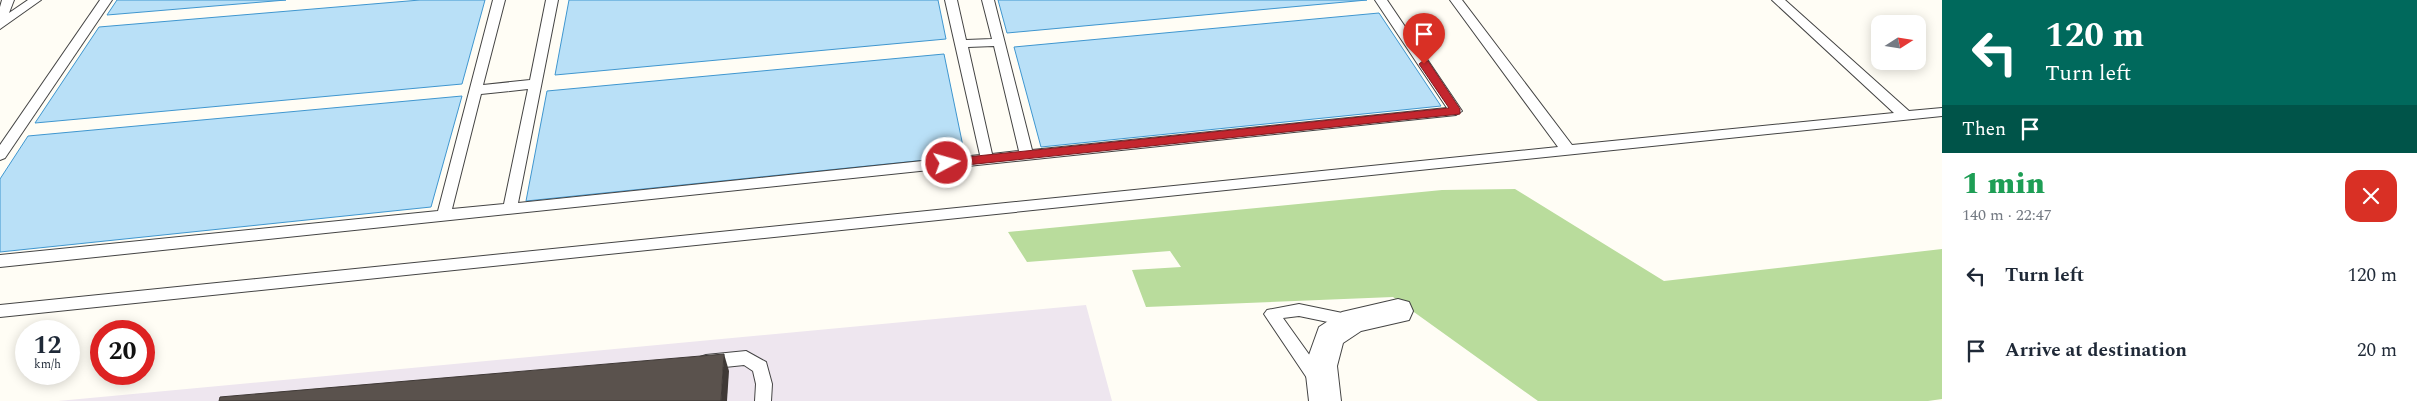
<!DOCTYPE html>
<meta charset="utf-8">
<style>
:root{--surface:#fff;--page:#f6f6f7;--text:#1f2937;--muted:#747a83}
body{margin:0;font-family:Spectral,serif;background:var(--page);color:var(--text);height:100vh;display:flex;flex-direction:column;font-size:19px;white-space:nowrap}
*{box-sizing:border-box;margin:0}
p{font-size:16px;color:var(--muted)}
.icon{flex:none;width:28px;height:28px;fill:none;stroke:currentColor;stroke-width:2;stroke-linecap:round;stroke-linejoin:round}
.map{position:relative;flex:1;overflow:hidden}
.details{display:flex;flex-direction:column;background:var(--surface);width:475px}
.details>*{flex:none}
.banner{background:#00695c;color:#fff;overflow:hidden}
.needle{width:32px;rotate:78deg}
.tools{position:absolute;left:1871px;top:15px;display:grid;gap:10px}
.tools a{display:grid;place-items:center;width:55px;height:55px;border-radius:10px;background:var(--surface);box-shadow:0 2px 12px #0003;font-size:25px}
.speed{position:absolute;left:15px;top:320px;display:flex;gap:10px;font-size:25px;font-weight:700;text-align:center}
.speed>*{display:grid;place-content:center;width:65px;height:65px;border-radius:50%;background:var(--surface);box-shadow:0 2px 12px #0003;line-height:1}
.speed small{font-size:12px;font-weight:400}
.speed .limit{border:8px solid #d22;background:#fff;color:#111}
.pin{position:absolute;display:grid;place-items:center;width:42px;height:42px;color:#fff;margin:-51px -21px;border-radius:50% 50% 50% 0;rotate:-45deg;box-shadow:0 0 5px #0007}
.pin .icon{rotate:45deg}
.me{position:absolute;width:55px;margin:-28px;rotate:84deg;stroke-linejoin:round;filter:drop-shadow(0 0 4px #0008)}
.turn{display:flex;align-items:center;gap:18px;height:105px;padding:0 20px;font-size:22px}
.turn .icon{width:65px;height:65px;stroke-width:2.5}
.turn b{display:block;font-size:35px;line-height:42px}
.then{display:flex;align-items:center;height:48px;padding:0 20px;background:#0003;gap:10px;font-size:19px}
.round{display:grid;place-items:center;flex:none;width:52px;height:52px;border-radius:15px;background:var(--page)}
.headline{display:flex;align-items:center;justify-content:space-between;height:85px;padding:0 20px}
h1{font-size:30px;font-weight:800;line-height:38px;color:#1e9e55}
ul{padding:0;list-style:none}
li{display:flex;align-items:center;gap:15px;height:75px;padding:0 20px}
li div{flex:1}
li b{display:block;font-size:19px}
li em{font-style:normal}
main{display:flex;flex:1;min-height:0}
.map>svg:first-child{display:block}
</style>
<main>
<div class="map">
<svg width="1942" height="401" viewBox="0 0 1942 401">
<rect width="100%" height="100%" fill="#fffdf5"/>
<!-- industrial -->
<polygon fill="#eee6ef" points="1086,305 1112,401 58,401"/>
<!-- forest -->
<polygon fill="#b9dc9c" points="1515,189 1664,281 1942,249 1942,399 1928,401 1538,401 1393,297 1146,307 1132,270 1181,267 1170,251 1027,262 1008,232 1442,190"/>
<!-- water -->
<g fill="#b9e0f7" stroke="#3f96cf">
<polygon points="117,0 286,0 107,15"/>
<polygon points="420,0 485,0 462,84 35,123 99,27"/>
<polygon points="569,0 938,0 946,39 555,75"/>
<polygon points="998,0 1367,0 1007,33"/>
<polygon points="1379,13 1441,106 1041,147 1014,47"/>
<polygon points="944,54 965,156 526,201 547,91"/>
<polygon points="462,96 431,207 0,252 0,179 28,136"/>
</g>
<g fill="none" stroke-linecap="round" stroke-linejoin="round">
<defs>
<g id="service">
<polygon points="2,0 14,0 9,13 28,0 41,0 0,29 0,7"/>
<polygon points="100,0 112,0 5,158 0,160 0,145"/>
<path d="M493 0H505L483 85 530 80 546 0H558L518 203 980 155 945 0H957L966 40 992 39 982 0H994L1032 150 1447 108 1375 0H1387L1462 111 1456 115 0 267V255L438 211ZM994 46 1019 151 992 154 968 47ZM528 89 504 204 452 209 481 94Z"/>
<polygon points="1450,0 1462,0 1572,145 1894,113 1772,0 1785,0 1909,111 1942,108 1942,116 0,317 0,305 1558,147"/>
<polygon points="1299,304 1352,315 1357,317 1360,321 1357,325 1352,327 1299,316 1283,318 1323,374 1325,379 1323,384 1317,386 1311,384 1264,314 1267,310"/>
<polygon points="746,351 766,362 772,384 771,401 755,401 756,384 753,371 744,365 706,369 700,367 698,362 700,357 706,355"/>
</g>
<polygon id="minor" points="1398,299 1409,302 1413,311 1409,320 1361,331 1343,343 1337,366 1341,401 1309,401 1305,366 1319,327 1342,312"/>
</defs>
<!-- service casing -->
<use href="#service" stroke="#444" stroke-width="2"/>
<!-- minor casing -->
<use href="#minor" stroke="#444" stroke-width="2"/>
<!-- service -->
<use href="#service" fill="#fff" fill-rule="evenodd"/>
<!-- minor -->
<use href="#minor" fill="#fff" fill-rule="evenodd"/>
</g>
<!-- shaded-wall -->
<polygon fill="#3f3936" points="724,354 729,371 727,401 721,401"/>
<!-- building -->
<polygon fill="#5a524d" stroke="#3f3936" points="724,354 721,401 219,401 220,397"/>
<!-- route -->
<polygon fill="#c4262e" stroke="#7f191e" points="1424,60 1428,61 1460,109 1460,114 947,167 942,163 947,159 1449,108 1419,64"/>
</svg>
<div class="tools">
<a><svg class="needle" viewBox="-14 -14 28 28"><path d="M0-13l5 13h-10z" fill="#e53935"/><path d="M0 13l5-13h-10z" fill="#747a83"/></svg></a>
</div>
<div class="speed"><div>12<small>km/h</small></div><div class="limit">20</div></div>
<div class="pin" style="left:1424px;top:64px;background:#d93025"><svg class="icon" aria-label="arrive" viewBox="0 0 24 24"><path d="M6 21V4h12l-3 4 3 4H6"/></svg></div>
<svg class="me" style="left:947px;top:163px" viewBox="-20 -20 40 40"><circle r="17" fill="#c4262e" stroke="#fff" stroke-width="3"/><path d="M0-11L8 9 0 5-8 9z" fill="#fff"/></svg>
</div>
<section class="details">
<div class="banner">
<div class="turn"><svg class="icon" aria-label="left" viewBox="0 0 24 24"><path d="M17 20v-9H6M10 6l-5 5 5 5"/></svg><div><b>120 m</b>Turn left</div></div>
<div class="then">Then<svg class="icon" aria-label="arrive" viewBox="0 0 24 24"><path d="M6 21V4h12l-3 4 3 4H6"/></svg></div>
</div>
<div class="headline"><div><h1>1 min</h1><p>140 m · 22:47</p></div><a class="round" style="background:#d93025;color:#fff"><svg class="icon" aria-label="close" viewBox="0 0 24 24"><path d="M6 6l12 12M18 6L6 18"/></svg></a></div>
<ul>
<li><svg class="icon" aria-label="left" viewBox="0 0 24 24"><path d="M17 20v-9H6M10 6l-5 5 5 5"/></svg><div><b>Turn left</b></div><em>120 m</em></li>
<li><svg class="icon" aria-label="arrive" viewBox="0 0 24 24"><path d="M6 21V4h12l-3 4 3 4H6"/></svg><div><b>Arrive at destination</b></div><em>20 m</em></li>
</ul>
</section>
</main>
